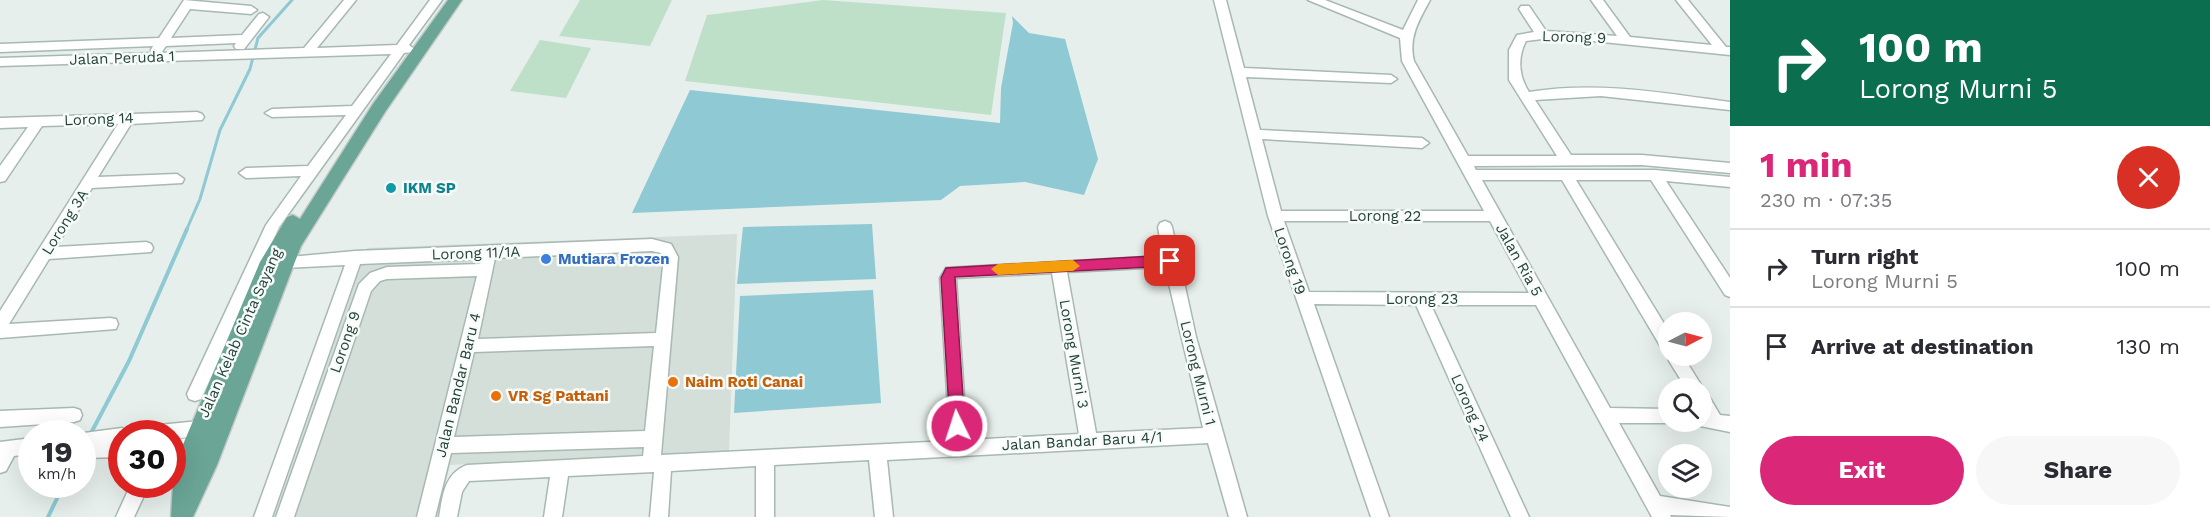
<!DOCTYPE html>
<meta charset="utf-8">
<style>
:root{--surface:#fff;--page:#f7f7f7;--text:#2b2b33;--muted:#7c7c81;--line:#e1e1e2;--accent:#db2777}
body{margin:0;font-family:"Work Sans",sans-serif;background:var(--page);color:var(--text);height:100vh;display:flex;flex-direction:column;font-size:22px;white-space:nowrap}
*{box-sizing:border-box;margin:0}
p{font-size:20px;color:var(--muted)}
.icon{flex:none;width:33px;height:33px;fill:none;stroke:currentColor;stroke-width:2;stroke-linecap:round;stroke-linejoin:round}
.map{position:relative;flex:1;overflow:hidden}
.panel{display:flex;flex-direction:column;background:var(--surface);width:480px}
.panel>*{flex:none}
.top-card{background:#0b6e4f;color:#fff;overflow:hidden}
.needle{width:39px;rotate:84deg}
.tools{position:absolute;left:1658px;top:312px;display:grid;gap:12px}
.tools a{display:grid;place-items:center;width:54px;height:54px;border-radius:50%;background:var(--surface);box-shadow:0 6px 24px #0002;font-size:30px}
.speed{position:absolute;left:18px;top:420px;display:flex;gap:12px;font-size:30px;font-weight:700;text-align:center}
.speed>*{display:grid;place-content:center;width:78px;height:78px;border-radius:50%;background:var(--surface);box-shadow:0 6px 24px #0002;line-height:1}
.speed small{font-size:15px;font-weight:400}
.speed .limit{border:9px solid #d22;background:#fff;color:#111}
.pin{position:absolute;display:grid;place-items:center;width:51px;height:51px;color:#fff;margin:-26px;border-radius:12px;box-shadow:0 3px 9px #0006}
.me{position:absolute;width:66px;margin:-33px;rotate:356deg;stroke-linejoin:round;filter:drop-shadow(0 0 4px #0008)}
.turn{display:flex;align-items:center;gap:21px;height:126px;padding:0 30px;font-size:27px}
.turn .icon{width:78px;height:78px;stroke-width:2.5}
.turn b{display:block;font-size:42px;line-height:51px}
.round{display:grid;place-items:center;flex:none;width:63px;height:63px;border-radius:32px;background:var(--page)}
.summary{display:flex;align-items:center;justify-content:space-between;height:102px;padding:0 30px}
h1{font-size:36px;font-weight:700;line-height:45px;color:var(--accent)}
.action{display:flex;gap:12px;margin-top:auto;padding:12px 30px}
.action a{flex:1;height:69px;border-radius:36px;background:var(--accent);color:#fff;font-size:24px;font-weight:700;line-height:69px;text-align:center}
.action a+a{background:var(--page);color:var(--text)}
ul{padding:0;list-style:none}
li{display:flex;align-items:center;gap:18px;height:78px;padding:0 30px;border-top:2px solid var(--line)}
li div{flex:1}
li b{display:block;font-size:22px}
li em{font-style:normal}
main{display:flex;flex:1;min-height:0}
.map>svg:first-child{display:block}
</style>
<main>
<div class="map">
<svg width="1730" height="517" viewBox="0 0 1730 517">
<rect width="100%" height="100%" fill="#e6efeb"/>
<!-- built -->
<polygon fill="#d4dfda" points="737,234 729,451 450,465 437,517 274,517 367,248"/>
<!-- green -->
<g fill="#bfe0c8">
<polygon points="580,0 672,0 650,46 559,36"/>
<polygon points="823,0 1006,13 991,115 685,81 707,15"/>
<polygon points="540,40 591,48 566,98 510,91"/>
</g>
<!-- water -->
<g fill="#8ec9d4">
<polygon points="1012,16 1029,33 1065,39 1098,159 1084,195 1025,182 960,186 941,200 632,213 690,90 1000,123 1001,88 1013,23"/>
<polygon points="872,224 876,279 737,284 743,227"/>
<polygon points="873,290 881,403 734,413 740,296"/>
</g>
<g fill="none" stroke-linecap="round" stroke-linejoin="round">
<!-- stream-far1 -->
<polyline stroke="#8ec9d4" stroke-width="3" points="186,231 200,199 220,130 250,69 258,38 292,0"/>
<!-- stream -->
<g stroke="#8ec9d4" stroke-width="4">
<polyline points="90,435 129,361 187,229"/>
<polyline points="48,517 64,484"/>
</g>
<defs>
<g id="minor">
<polygon points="184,0 251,6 257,10 251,14 190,9 171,38 242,35 259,14 263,13 269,17 244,49 236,49 234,46 236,43 166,46 161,53 304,48 344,0 356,0 317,48 397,45 430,0 442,0 409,45 414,49 412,52 404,53 279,227 201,399 195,401 189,399 187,394 266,225 301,176 246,178 239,173 246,168 308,166 346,115 272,117 265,113 272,109 352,106 391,54 0,66 0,58 154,53 151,50 153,46 0,52 0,44 159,38"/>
<path d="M1214 0H1226L1244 68 1391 75 1397 79 1391 83 1246 77 1260 130 1422 138 1429 143 1422 148 1262 139 1281 211H1484L1402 61 1400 38 1308 0H1325L1403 30 1418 0H1430C1419 20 1408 38 1414 61L1468 156H1557L1509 80V50L1517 35 1534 32 1519 9 1521 6H1529L1546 31 1617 36 1591 0H1603L1630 37 1712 45 1676 0H1688L1726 47H1730V55L1583 40 1542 39 1526 41C1517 58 1519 77 1529 92 1597 81 1663 93 1730 102V110L1601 96 1535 100 1571 155H1642L1730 163V173L1642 165 1474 166 1476 170H1655L1730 177V187L1666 181 1730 278V297L1725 295 1651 180H1576L1668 330V351L1662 349 1562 180H1482L1610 408 1668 409V422H1673L1668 423H1619L1660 496 1730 507V517L1670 515 1671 517H1652L1536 305H1431L1529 517H1511L1416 305 1314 304 1389 517H1371L1268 216ZM1284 221H1490L1529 293 1309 292Z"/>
<polygon points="197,112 202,114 204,117 202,120 131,124 98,177 177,174 184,179 182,183 92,188 56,247 146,242 151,244 153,248 151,252 49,259 9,324 110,318 116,319 118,324 116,329 0,338 0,311 118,124 42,126 5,181 0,182 0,166 28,127 0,128 0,118"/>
<path d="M1165 221 1170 223 1172 227 1196 337 1247 517H1229L1208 443 887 460 893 517H875L869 460 774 465V517H756V466L671 471 668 517H650L654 472 568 476 562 517H544L550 477 469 481 462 492 457 517H439C443 495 444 474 467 465L643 456 644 447 451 453 435 517H417L477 276 387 279 380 281 371 291 294 517H276L359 284 370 273 387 267 480 264 482 259 360 264 272 517H254L345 265 284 268 279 266 276 262 279 258 355 251 652 239 671 244 678 257 661 455 950 441 940 278 946 268 1163 256 1158 227 1160 223ZM652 251 661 253 664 257 656 333 478 339 495 258ZM1165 267 1203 428 1096 433 1067 272ZM1052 273 1079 434 967 440 956 278ZM654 346 645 431 454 437 474 352Z"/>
<polygon points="1668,354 1683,356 1703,388 1702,391 1707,393 1720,415 1730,416 1730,432 1695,425 1693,422 1701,422 1701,388 1686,388 1669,361"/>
<polygon points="74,408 80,410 82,415 80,420 74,422 0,427 0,411"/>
<polygon points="209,420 215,423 218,428 215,433 175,439 201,438 207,440 210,446 207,452 172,455 172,434 141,434 143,429 149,426"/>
<polygon points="122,428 129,434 122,434 122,457 82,458 82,434 76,434"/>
<polygon points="32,438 32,454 14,456 6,471 0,473 0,442"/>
<polygon points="131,484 149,485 134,517 116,517"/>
</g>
<polygon id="major" points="448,0 462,0 385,112 301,246 217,465 193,517 171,517 174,468 182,447 260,262 287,217 293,215 300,219 373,104"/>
</defs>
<!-- minor casing -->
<use href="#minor" stroke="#a8b8b2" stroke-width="3"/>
<!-- major casing -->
<use href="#major" stroke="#c2cac8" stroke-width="3"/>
<!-- minor -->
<use href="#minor" fill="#fff" fill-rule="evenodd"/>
<!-- major -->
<use href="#major" fill="#6aa596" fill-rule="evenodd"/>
</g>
<!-- route -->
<polygon fill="#db2777" stroke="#8e194d" stroke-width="1.5" points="1170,255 1177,261 1170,266 955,277 965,426 963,430 957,432 952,430 950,426 941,278 946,268"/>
<!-- slow -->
<polygon fill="#f59e0b" points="1073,260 1080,266 1073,271 998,275 991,269 998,264"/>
<!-- markers -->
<circle fill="#0f9aa8" stroke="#f7fbf9" stroke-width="2" cx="391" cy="188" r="6"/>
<circle fill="#3f7fe0" stroke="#f7fbf9" stroke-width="2" cx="546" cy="259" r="6"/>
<g fill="#e8710a" stroke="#f7fbf9" stroke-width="2">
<circle cx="673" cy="382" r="6"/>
<circle cx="496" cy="396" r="6"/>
</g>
<g text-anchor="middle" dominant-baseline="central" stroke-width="5" stroke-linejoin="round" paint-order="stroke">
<!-- street labels -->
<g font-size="15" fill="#24423a" stroke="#f7fbf9">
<text transform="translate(1574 37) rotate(2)">Lorong 9</text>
<text transform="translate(122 58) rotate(-2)">Jalan Peruda 1</text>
<text transform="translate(99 119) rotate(-2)">Lorong 14</text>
<text x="1385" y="216">Lorong 22</text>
<text transform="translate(65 222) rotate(-58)">Lorong 3A</text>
<text transform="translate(476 253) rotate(-2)">Lorong 11/1A</text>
<text transform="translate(1519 260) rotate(61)">Jalan Ria 5</text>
<text transform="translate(1290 261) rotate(71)">Lorong 19</text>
<text x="1422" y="299">Lorong 23</text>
<text transform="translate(240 333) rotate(-66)">Jalan Kelab Cinta Sayang</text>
<text transform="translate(345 342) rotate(-71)">Lorong 9</text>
<text transform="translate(1074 354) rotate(80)">Lorong Murni 3</text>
<text transform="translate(1198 373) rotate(76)">Lorong Murni 1</text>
<text transform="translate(458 385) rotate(-76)">Jalan Bandar Baru 4</text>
<text transform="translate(1470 408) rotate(66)">Lorong 24</text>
<text transform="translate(1082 441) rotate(-3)">Jalan Bandar Baru 4/1</text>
</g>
<!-- culture labels -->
<g font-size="15" font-weight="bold" fill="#0d838f" stroke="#f7fbf9" text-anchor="start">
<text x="403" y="188">IKM SP</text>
</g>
<!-- shop labels -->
<g font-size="15" font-weight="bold" fill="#366cbe" stroke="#f7fbf9" text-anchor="start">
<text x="558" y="259">Mutiara Frozen</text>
</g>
<!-- food labels -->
<g font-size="15" font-weight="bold" fill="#c56008" stroke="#f7fbf9" text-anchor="start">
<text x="685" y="382">Naim Roti Canai</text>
<text x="508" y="396">VR Sg Pattani</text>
</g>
</g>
</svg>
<div class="tools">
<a><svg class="needle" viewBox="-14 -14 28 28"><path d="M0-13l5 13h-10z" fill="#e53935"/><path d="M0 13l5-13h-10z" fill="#7c7c81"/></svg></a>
<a><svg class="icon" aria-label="search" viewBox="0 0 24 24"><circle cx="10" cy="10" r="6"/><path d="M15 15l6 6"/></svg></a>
<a><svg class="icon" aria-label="layers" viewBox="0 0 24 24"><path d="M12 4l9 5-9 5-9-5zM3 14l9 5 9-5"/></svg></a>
</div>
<div class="speed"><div>19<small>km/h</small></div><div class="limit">30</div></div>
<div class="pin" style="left:1170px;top:261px;background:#d93025"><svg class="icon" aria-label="arrive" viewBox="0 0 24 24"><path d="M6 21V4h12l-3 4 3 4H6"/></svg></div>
<svg class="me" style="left:957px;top:426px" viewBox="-20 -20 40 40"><circle r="17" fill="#db2777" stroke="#fff" stroke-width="3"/><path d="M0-11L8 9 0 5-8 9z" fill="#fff"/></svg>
</div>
<section class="panel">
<div class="top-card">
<div class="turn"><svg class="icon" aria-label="right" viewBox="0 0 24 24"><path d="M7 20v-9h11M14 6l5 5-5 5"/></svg><div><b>100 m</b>Lorong Murni 5</div></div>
</div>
<div class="summary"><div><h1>1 min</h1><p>230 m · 07:35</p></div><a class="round" style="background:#d93025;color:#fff"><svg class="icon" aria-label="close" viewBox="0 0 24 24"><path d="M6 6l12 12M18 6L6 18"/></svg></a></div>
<ul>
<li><svg class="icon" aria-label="right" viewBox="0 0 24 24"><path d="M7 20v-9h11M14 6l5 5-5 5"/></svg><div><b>Turn right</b><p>Lorong Murni 5</p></div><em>100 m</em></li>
<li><svg class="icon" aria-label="arrive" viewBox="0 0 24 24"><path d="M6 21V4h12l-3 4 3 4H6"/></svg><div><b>Arrive at destination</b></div><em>130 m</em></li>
</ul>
<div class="action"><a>Exit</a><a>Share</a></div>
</section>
</main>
